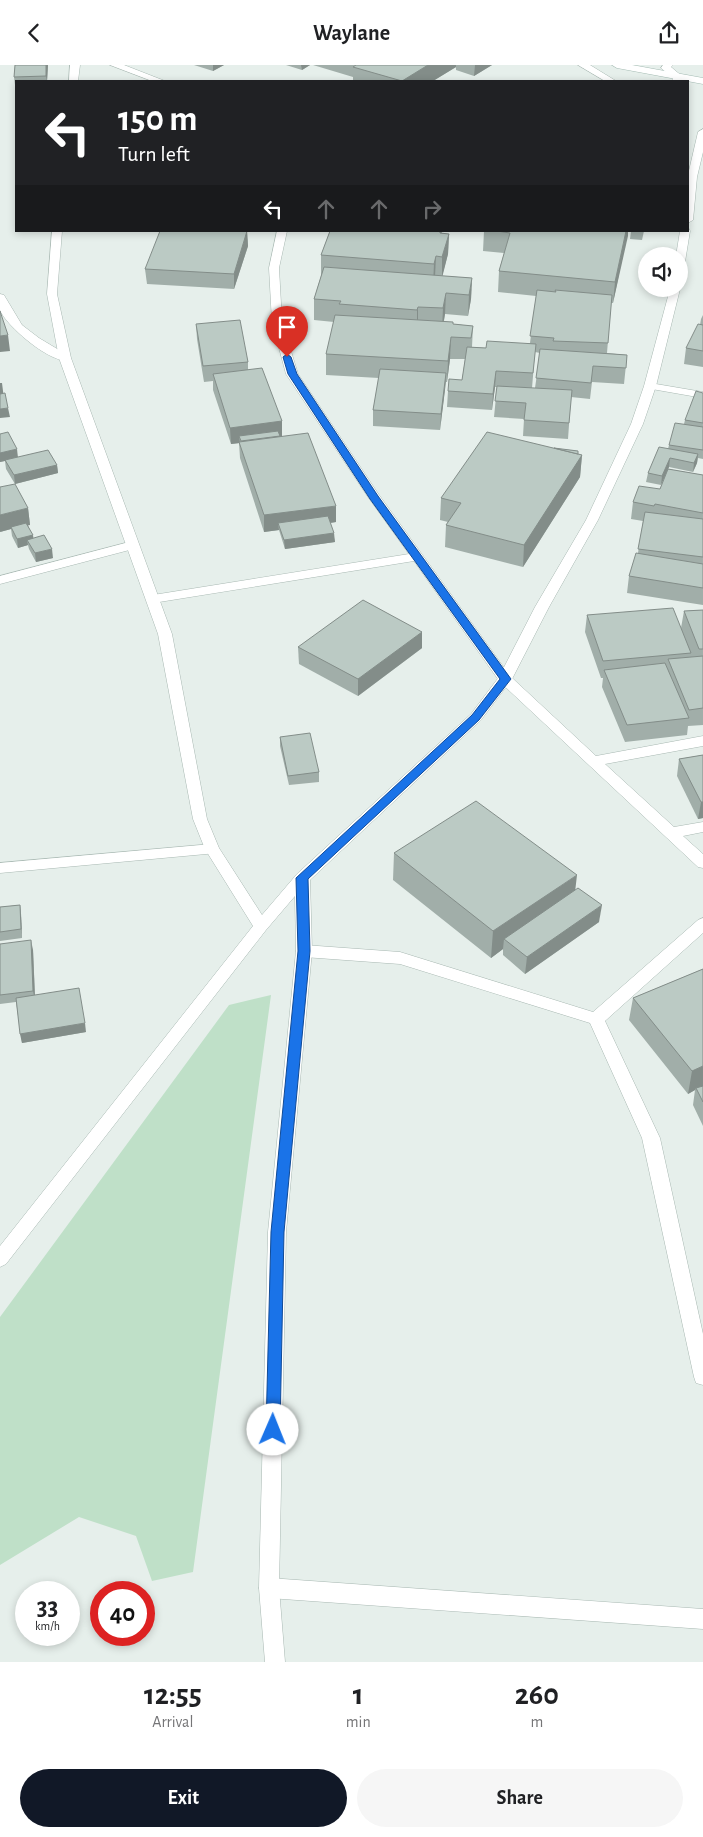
<!DOCTYPE html>
<style>
:root{--surface:#fff;--page:#f6f6f6;--text:#202124;--muted:#757577;--accent:#111827}
body{margin:0;font-family:"Alegreya Sans",sans-serif;background:var(--page);color:var(--text);height:100vh;display:flex;flex-direction:column;font-size:19px;white-space:nowrap}
*{box-sizing:border-box;margin:0}
p{font-size:16px;color:var(--muted)}
.icon{flex:none;width:28px;height:28px;fill:none;stroke:currentColor;stroke-width:2;stroke-linecap:round;stroke-linejoin:round}
.map{position:relative;height:1597px;overflow:hidden}
.drawer{display:flex;flex-direction:column;background:var(--surface);flex:1}
.drawer>*{flex:none}
.top-card{position:absolute;left:15px;top:15px;width:674px;height:152px;border-radius:0px;box-shadow:0 2px 8px #0003;background:#202124;color:#fff;overflow:hidden}
.tools{position:absolute;left:638px;top:182px;display:grid;gap:10px}
.tools a{display:grid;place-items:center;width:50px;height:50px;border-radius:50%;background:var(--surface);box-shadow:0 2px 8px #0003;font-size:25px}
.speed{position:absolute;left:15px;top:1516px;display:flex;gap:10px;font-size:25px;font-weight:700;text-align:center}
.speed>*{display:grid;place-content:center;width:65px;height:65px;border-radius:50%;background:var(--surface);box-shadow:0 2px 8px #0003;line-height:1}
.speed small{font-size:12px;font-weight:400}
.speed .limit{border:8px solid #d22;background:#fff;color:#111}
.pin{position:absolute;display:grid;place-items:center;width:42px;height:42px;color:#fff;margin:-51px -21px;border-radius:50% 50% 50% 0;rotate:-45deg;box-shadow:0 0 5px #0007}
.pin .icon{rotate:45deg}
.me{position:absolute;width:55px;margin:-28px;rotate:1deg;stroke-linejoin:round;filter:drop-shadow(0 0 4px #0008)}
.turn{display:flex;align-items:center;gap:18px;height:105px;padding:0 20px;font-size:22px}
.turn .icon{width:65px;height:65px;stroke-width:2.5}
.turn b{display:block;font-size:35px;line-height:42px}
.lanes{display:flex;align-items:center;height:48px;padding:0 20px;background:#0003;justify-content:center;gap:25px;direction:ltr}
.lanes .off{opacity:.35}
.eta{display:flex;justify-content:space-evenly;align-items:center;height:85px;text-align:center}
.eta b{font-size:30px;font-weight:700;line-height:35px}
.action{display:flex;gap:10px;margin-top:auto;padding:10px 20px}
.action a{flex:1;height:58px;border-radius:30px;background:var(--accent);color:#fff;font-size:20px;font-weight:700;line-height:58px;text-align:center}
.action a+a{background:var(--page);color:var(--text)}
header{display:flex;justify-content:space-between;align-items:center;height:65px;padding:0 20px;background:var(--surface);font-size:22px;font-weight:700}
.map>svg:first-child{display:block}
</style>
<header><svg class="icon" aria-label="back" viewBox="0 0 24 24"><path d="M15 5l-7 7 7 7"/></svg>Waylane<svg class="icon" aria-label="share" viewBox="0 0 24 24"><path d="M12 15V3M7 8l5-5 5 5M5 13v7h14v-7"/></svg></header>
<div class="map">
<svg width="703" height="1597" viewBox="0 0 703 1597">
<rect width="100%" height="100%" fill="#e6efeb"/>
<!-- green -->
<polygon fill="#bfe0c8" points="271,930 193,1507 152,1516 136,1471 79,1452 0,1500 0,1252 229,940"/>
<g fill="none" stroke-linecap="round" stroke-linejoin="round">
<defs>
<polygon id="service" points="212,779 217,780 219,784 217,788 0,808 0,798"/>
<g id="minor">
<polygon points="110,0 124,0 165,16 152,16"/>
<polygon points="277,166 287,166 279,203 282,257 298,309 379,430 510,611 596,691 703,671 703,681 605,699 674,762 703,757 703,767 683,771 703,789 703,803 698,802 500,617 414,496 153,538 146,534 153,530 409,489 368,432 286,309 272,257 269,203"/>
<path d="M0 229 4 230 22 260 39 273 69 291 71 293 69 295C52 300 6 261 0 245 0 240 0 234 0 229Z"/>
<polygon points="650,318 703,327 703,333 646,323 644,321 646,319"/>
<polygon points="133,476 137,477 139,480 137,483 0,519 0,511"/>
<polygon points="703,853 703,868 605,956 660,1073 703,1269 703,1320 696,1318 694,1312 642,1073 590,958 400,899 304,892 298,890 296,886 298,882 304,880 400,887 593,947 698,855"/>
<polygon points="269,1513 703,1544 703,1564 269,1533 262,1530 259,1523 262,1516"/>
</g>
<g id="tertiary">
<polygon points="70,0 80,0 78,16 69,16"/>
<polygon points="578,0 590,0 616,16 605,16"/>
<polygon points="663,0 673,0 671,2 683,12 680,16 672,16 673,13 661,3"/>
<polygon points="703,64 703,87 697,112 693,155 688,158 688,110 698,67"/>
<polygon points="689,164 690,166 684,203 679,206 679,191 676,191 680,166 688,166"/>
<polygon points="52,166 62,166 57,229 71,293 172,569 207,754 219,783 262,850 297,809 471,649 499,612 535,542 586,455 631,359 644,321 670,224 679,224 679,222 680,224 656,321 643,359 598,455 549,542 512,614 481,655 310,815 312,886 286,1167 279,1523 285,1597 265,1597 259,1523 268,1167 296,886 295,831 266,865 6,1199 0,1202 0,1181 253,861 205,784 193,754 158,569 59,293 47,229"/>
</g>
<polygon id="secondary" points="612,0 632,0 703,13 703,19 617,3"/>
</defs>
<!-- service casing -->
<use href="#service" stroke="#a8b8b2" stroke-width="1"/>
<!-- minor casing -->
<use href="#minor" stroke="#a8b8b2" stroke-width="1"/>
<!-- tertiary casing -->
<use href="#tertiary" stroke="#a8b8b2" stroke-width="1"/>
<!-- secondary casing -->
<use href="#secondary" stroke="#a4bbb3" stroke-width="1"/>
<!-- service -->
<use href="#service" fill="#fff" fill-rule="evenodd"/>
<!-- minor -->
<use href="#minor" fill="#fff" fill-rule="evenodd"/>
<!-- tertiary -->
<use href="#tertiary" fill="#fff" fill-rule="evenodd"/>
<!-- secondary -->
<use href="#secondary" fill="#fff" fill-rule="evenodd"/>
</g>
<!-- wall -->
<g fill="#a1aea9" fill-rule="evenodd">
<polygon points="15,0 48,0 47,16 16,16 16,20 15,20 14,12"/>
<polygon points="194,0 224,0 213,6"/>
<polygon points="286,0 310,0 302,5"/>
<polygon points="313,0 492,0 474,11 456,5 456,2 433,16 353,16 353,12"/>
<polygon points="247,166 248,181 234,224 147,219 145,204"/>
<path d="M330 166H442V168L449 169 448 189 442 211 472 213 471 234 468 251 445 249 444 256 453 259 473 261 472 282 486 283 530 278 536 231 498 227 499 206 504 188 483 186 484 166H628L613 238H611L607 288 627 290 624 319 592 317 590 334 571 332 568 374 523 371 524 354 494 352 497 322H495L492 345 447 342 448 326 462 315 465 294H450L447 317H446L440 365 373 361V345L379 313 326 310V289L334 257 314 255V234L321 211V190ZM535 287 540 288 535 323H532Z"/>
<polygon points="631,166 644,166 642,175 630,174"/>
<polygon points="703,250 703,302 684,299 686,283 700,260 701,254"/>
<polygon points="196,259 248,297 248,305 282,356 282,371 336,457 330,458 335,477 285,484 279,465 264,467 240,393 239,378 231,379 213,325 213,316 204,317 197,274"/>
<polygon points="703,328 703,394 698,393 697,398 693,407 669,402 668,404 703,410 703,540 627,528 629,511 638,488 643,456 631,454 633,437 660,424 667,407 661,420 646,417 648,408 668,384 669,380 684,359 685,355"/>
<polygon points="0,369 18,392 57,400 58,408 15,419 6,404 5,396 0,397"/>
<polygon points="554,383 578,386 578,389 582,390 580,412 523,502 445,482 446,460 448,457 440,455 441,433"/>
<polygon points="28,443 30,460 28,460 33,473 53,493 36,497 29,484 28,480 18,483 12,471 11,464 0,467"/>
<polygon points="703,545 703,660 688,661 687,670 625,677 602,622 603,613 601,613 585,567 587,550 681,563 684,546"/>
<polygon points="422,567 422,583 358,631 299,599 298,582"/>
<polygon points="280,672 319,707 319,717 289,720 280,681"/>
<polygon points="703,690 703,753 698,754 677,711 679,694"/>
<polygon points="394,788 575,825 599,857 525,909 503,890 503,884 491,893 393,815"/>
<polygon points="20,840 21,849 22,873 0,876 0,842"/>
<polygon points="0,879 33,885 35,930 86,967 22,978 16,937 0,939"/>
<polygon points="703,904 703,1061 693,1040 695,1025 688,1029 629,955 633,933"/>
</g>
<!-- shaded-wall -->
<g fill="#838d89">
<polygon points="46,0 48,0 47,16 46,11"/>
<polygon points="213,0 224,0 213,6"/>
<polygon points="301,0 310,0 302,5"/>
<polygon points="428,0 456,0 456,2 433,16 402,16"/>
<polygon points="475,0 492,0 474,11"/>
<polygon points="247,166 248,181 234,224 234,209"/>
<polygon points="626,166 628,166 628,171 613,238 615,217"/>
<polygon points="449,169 448,189 442,213 442,192"/>
<polygon points="436,191 435,212 433,220 434,199"/>
<polygon points="472,213 471,234 468,251 469,230"/>
<polygon points="446,228 445,249 442,265 443,243"/>
<polygon points="418,242 418,263 417,266 417,245"/>
<polygon points="8,270 10,286 0,287 0,271"/>
<polygon points="451,272 450,294 447,317 448,296"/>
<polygon points="496,306 495,322 492,345 493,329"/>
<polygon points="446,308 445,324 440,365 441,349"/>
<polygon points="0,318 2,318 4,334 0,334"/>
<polygon points="8,343 10,352 0,353 0,344"/>
<polygon points="282,356 282,373 239,371 240,378 231,379 230,363"/>
<polygon points="17,384 18,393 0,397 0,388"/>
<polygon points="578,386 578,395 582,390 580,412 523,502 524,480"/>
<polygon points="698,389 697,398 693,407 694,398"/>
<polygon points="670,393 669,402 661,420 662,411"/>
<polygon points="57,400 58,408 15,419 14,410"/>
<polygon points="336,441 336,457 281,465 278,458 279,465 264,467 264,450"/>
<polygon points="28,443 30,460 12,464 11,462 11,464 0,467 0,450"/>
<polygon points="334,468 335,477 285,484 284,475"/>
<polygon points="33,470 34,478 27,475 28,480 18,483 17,474"/>
<polygon points="52,484 53,493 36,497 35,488"/>
<polygon points="422,567 422,583 358,631 358,614"/>
<polygon points="701,737 703,737 703,753 698,754"/>
<polygon points="577,810 574,836 504,874 503,884 491,893 493,866"/>
<polygon points="20,840 21,849 22,873 21,864"/>
<polygon points="602,840 599,857 525,909 527,892"/>
<polygon points="31,875 33,885 35,935 33,926"/>
<polygon points="85,958 86,967 22,978 20,969"/>
<polygon points="703,1001 703,1022 696,1023 695,1025 688,1029 692,1006"/>
</g>
<!-- building -->
<g fill="#bbcac4" stroke="#838d89">
<polygon points="15,0 46,0 46,11 14,12"/>
<polygon points="356,0 428,0 402,16 353,2"/>
<polygon points="160,166 247,166 234,209 145,204"/>
<polygon points="330,166 440,166 440,168 449,169 442,192 436,191 434,199 321,190"/>
<polygon points="497,166 626,166 615,217 499,206 510,168"/>
<polygon points="324,202 472,213 469,230 446,228 443,243 418,242 417,245 339,239 341,236 314,234"/>
<polygon points="537,225 556,227 555,225 612,230 608,278 553,276 554,273 530,271"/>
<polygon points="0,246 8,270 0,271"/>
<polygon points="335,250 453,257 453,259 473,261 471,273 451,272 448,296 326,289"/>
<polygon points="240,255 248,297 203,301 196,259"/>
<polygon points="698,259 703,260 703,286 686,283"/>
<polygon points="487,276 536,279 533,308 496,306 493,329 448,326 449,314 462,315 467,282 486,283"/>
<polygon points="540,284 627,290 626,303 593,301 591,318 536,313"/>
<polygon points="262,303 282,356 230,363 213,309"/>
<polygon points="380,304 446,308 441,349 373,345"/>
<polygon points="497,321 572,325 569,358 524,355 526,338 495,336"/>
<polygon points="696,326 703,328 703,358 685,355"/>
<polygon points="5,328 8,343 0,344 0,329"/>
<polygon points="675,358 703,362 703,385 669,380"/>
<polygon points="278,366 280,371 241,376 239,371"/>
<polygon points="8,367 17,384 0,388 0,369"/>
<polygon points="487,367 582,390 524,480 446,460 461,438 441,433"/>
<polygon points="308,368 336,441 264,450 239,377"/>
<polygon points="659,382 698,389 694,398 670,393 662,411 648,408"/>
<polygon points="554,383 578,386 578,389"/>
<polygon points="48,385 57,400 14,410 5,395"/>
<polygon points="668,404 703,410 703,448 655,439 654,441 633,437 639,421 660,424"/>
<polygon points="15,419 28,443 0,450 0,422"/>
<polygon points="645,447 703,454 703,492 638,484"/>
<polygon points="328,451 334,468 284,475 278,458"/>
<polygon points="26,458 33,470 17,474 11,462"/>
<polygon points="44,470 52,484 35,488 27,475"/>
<polygon points="636,488 703,499 703,523 629,511"/>
<polygon points="363,535 422,567 358,614 298,582"/>
<polygon points="673,543 691,588 603,596 587,550"/>
<polygon points="703,545 703,584 699,584 684,546"/>
<polygon points="703,591 703,643 689,645 668,594"/>
<polygon points="665,598 689,653 627,660 604,605"/>
<polygon points="310,668 319,707 288,711 280,672"/>
<polygon points="703,690 703,737 701,737 679,694"/>
<polygon points="476,736 577,810 493,866 394,788"/>
<polygon points="578,823 602,840 527,892 504,874"/>
<polygon points="20,840 21,864 0,867 0,842"/>
<polygon points="31,875 33,926 0,930 0,879"/>
<polygon points="703,904 703,1001 692,1006 633,933"/>
<polygon points="79,923 85,958 20,969 16,933"/>
<polygon points="703,1021 703,1037 696,1023"/>
</g>
<!-- route -->
<polygon fill="#1a73e8" stroke="#114b97" points="287,289 291,292 297,309 378,431 511,614 479,655 308,814 310,886 284,1167 280,1365 278,1369 273,1371 268,1369 266,1365 271,1167 298,886 296,813 472,650 500,614 370,434 288,309 283,292"/>
</svg>
<div class="tools">
<a><svg class="icon" aria-label="sound" viewBox="0 0 24 24"><path d="M4 9h4l5-4v14l-5-4H4zM17 9q2 3 0 6"/></svg></a>
</div>
<div class="speed"><div>33<small>km/h</small></div><div class="limit">40</div></div>
<div class="pin" style="left:287px;top:292px;background:#d93025"><svg class="icon" aria-label="arrive" viewBox="0 0 24 24"><path d="M6 21V4h12l-3 4 3 4H6"/></svg></div>
<svg class="me" style="left:273px;top:1365px" viewBox="-20 -20 40 40"><circle r="19" fill="#fff"/><path d="M0-13L10 11 0 6-10 11z" fill="#1a73e8"/></svg>
<div class="top-card">
<div class="turn"><svg class="icon" aria-label="left" viewBox="0 0 24 24"><path d="M17 20v-9H6M10 6l-5 5 5 5"/></svg><div><b>150 m</b>Turn left</div></div>
<div class="lanes"><svg class="icon" aria-label="left" viewBox="0 0 24 24"><path d="M17 20v-9H6M10 6l-5 5 5 5"/></svg><svg class="icon off" aria-label="ahead" viewBox="0 0 24 24"><path d="M12 20V5M6 11l6-6 6 6"/></svg><svg class="icon off" aria-label="ahead" viewBox="0 0 24 24"><path d="M12 20V5M6 11l6-6 6 6"/></svg><svg class="icon off" aria-label="right" viewBox="0 0 24 24"><path d="M7 20v-9h11M14 6l5 5-5 5"/></svg></div>
</div>
</div>
<section class="drawer">
<div class="eta">
<div><b>12:55</b><p>Arrival</p></div>
<div><b>1</b><p>min</p></div>
<div><b>260</b><p>m</p></div>
</div>
<div class="action"><a>Exit</a><a>Share</a></div>
</section>
